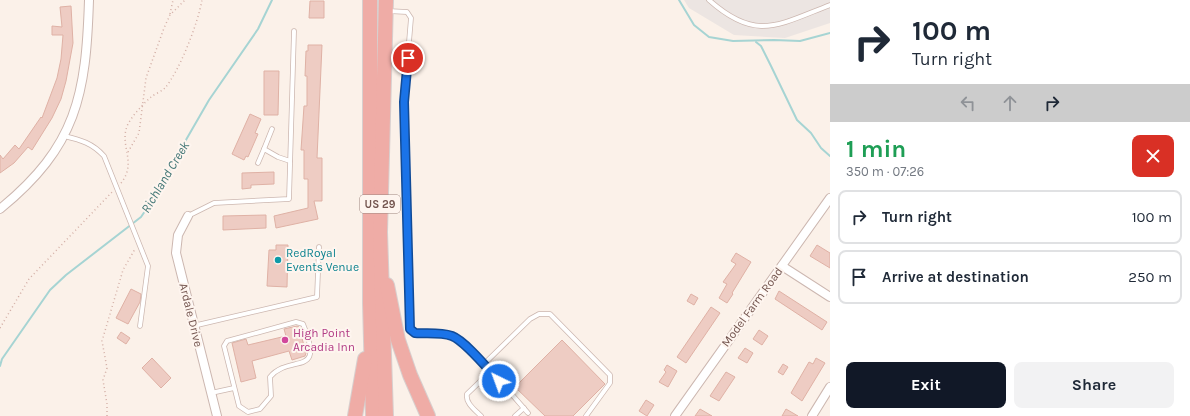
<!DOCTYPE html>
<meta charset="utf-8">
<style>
:root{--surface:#fff;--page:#f2f2f3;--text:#1f2937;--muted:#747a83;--line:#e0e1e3;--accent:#111827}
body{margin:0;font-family:Karla,sans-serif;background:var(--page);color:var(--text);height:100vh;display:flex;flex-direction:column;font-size:15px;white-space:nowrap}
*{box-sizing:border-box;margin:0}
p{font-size:13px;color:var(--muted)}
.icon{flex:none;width:22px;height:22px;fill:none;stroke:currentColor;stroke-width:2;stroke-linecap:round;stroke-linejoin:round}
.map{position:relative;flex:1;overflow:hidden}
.sheet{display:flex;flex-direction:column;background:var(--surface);width:360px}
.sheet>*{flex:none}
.guide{background:#fff;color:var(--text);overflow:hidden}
.pin{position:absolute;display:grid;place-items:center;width:34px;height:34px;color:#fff;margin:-17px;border:2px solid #fff;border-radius:50%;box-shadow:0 1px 4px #0007}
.me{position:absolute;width:44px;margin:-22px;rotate:318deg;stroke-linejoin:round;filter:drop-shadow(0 0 3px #0008)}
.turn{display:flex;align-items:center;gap:14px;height:84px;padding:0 16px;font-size:18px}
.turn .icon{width:52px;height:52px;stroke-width:2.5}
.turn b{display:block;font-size:28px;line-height:34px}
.lanes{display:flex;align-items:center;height:38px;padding:0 16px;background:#0003;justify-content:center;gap:20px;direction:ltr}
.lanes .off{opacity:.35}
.round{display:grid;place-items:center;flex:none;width:42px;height:42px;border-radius:8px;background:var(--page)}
.overview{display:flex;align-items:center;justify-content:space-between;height:68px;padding:0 16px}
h1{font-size:24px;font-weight:700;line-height:30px;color:#1e9e55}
.action{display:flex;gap:8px;margin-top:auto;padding:8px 16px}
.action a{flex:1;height:46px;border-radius:8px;background:var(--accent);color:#fff;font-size:16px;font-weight:700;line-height:46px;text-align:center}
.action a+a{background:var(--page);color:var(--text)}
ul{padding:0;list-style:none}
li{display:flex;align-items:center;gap:12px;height:54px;margin:0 8px 6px;padding:0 8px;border:2px solid var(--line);border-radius:8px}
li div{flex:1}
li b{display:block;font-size:15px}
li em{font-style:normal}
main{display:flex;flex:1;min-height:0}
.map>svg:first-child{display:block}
</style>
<main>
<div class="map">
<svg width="830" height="416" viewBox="0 0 830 416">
<rect width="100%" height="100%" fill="#fbf1e9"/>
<!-- industrial -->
<polygon fill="#ece5e2" points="684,0 830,0 830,23 785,38 734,35 689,8"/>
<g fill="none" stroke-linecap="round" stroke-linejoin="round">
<!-- stream -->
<g stroke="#a6d4d3" stroke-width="2">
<polyline points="679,0 694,25 709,37 733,41 774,40 800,41 830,33"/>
<polyline points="756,42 761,46 771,66 797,120 811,133 821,148 830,156"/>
<polyline points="0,366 2,359 50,290 66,275 141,217 158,192 179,152 209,100 258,29 272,0"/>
</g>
</g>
<!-- building -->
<g fill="#eeccc3" stroke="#dfb1a5">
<polygon points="310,1 324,1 324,18 309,18"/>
<polygon points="71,6 73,43 66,81 61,99 52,118 32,150 28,147 14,163 0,173 0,155 3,159 15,145 19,149 41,117 42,118 57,78 61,59 63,35 52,35 52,26 62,27 60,7"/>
<polygon points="308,45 322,45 317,158 322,158 322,201 314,201 318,219 276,228 274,216 308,208 308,179 304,179 304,150 301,150 304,106 307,106 307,76 305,76 306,51 308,51"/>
<polygon points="264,71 279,71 278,115 264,115"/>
<polygon points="250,114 261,119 255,133 258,134 248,157 246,156 244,160 232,154"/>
<polygon points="274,172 274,184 251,185 251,188 242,189 242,173"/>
<polygon points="266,215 266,228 223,230 223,216"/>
<polygon points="276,245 288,245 287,287 267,286 269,250 276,250"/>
<polygon points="817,245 830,253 830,268 810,256"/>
<polygon points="736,253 751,262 732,293 733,294 727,303 719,298 727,284 723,282 736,264 731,261"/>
<polygon points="131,289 141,294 140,302 128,324 116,318"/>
<polygon points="779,291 827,322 822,330 775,299"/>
<polygon points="691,294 698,298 694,305 687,301"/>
<polygon points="711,307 720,313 686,363 677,357"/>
<polygon points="297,326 299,327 306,353 305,356 292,360 289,351 252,361 256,378 241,382 232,343 246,339 248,345 286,336 284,329"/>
<polygon points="759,330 768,336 762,345 753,339"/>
<polygon points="121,332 130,338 126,344 117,338"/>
<polygon points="562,340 605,384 573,416 545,416 515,387"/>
<polygon points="745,348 753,353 747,363 738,358"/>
<polygon points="152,358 171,378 161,388 142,368"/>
<polygon points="816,358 825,363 802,401 791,393 809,362 813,364"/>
<polygon points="783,364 788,367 783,375 778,372"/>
<polygon points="667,365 677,371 668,387 659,382 666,372 664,370"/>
<polygon points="726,372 735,377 719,401 710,396"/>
<polygon points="646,400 654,405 647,416 639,411"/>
<polygon points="700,409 712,416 695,416"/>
<polygon points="786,409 798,416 782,416"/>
</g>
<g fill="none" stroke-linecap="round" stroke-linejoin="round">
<defs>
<g id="service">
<path d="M709 0C756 42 778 25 830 5"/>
<path d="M388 11 407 12 411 18 404 102 410 329 415 333C427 334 440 332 452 336 468 342 514 397 528 413"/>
<polyline points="272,129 264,149 278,157 290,161"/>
<path d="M64 136C81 140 92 143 104 156L148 266 140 326"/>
<polyline points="258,163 264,149"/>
<polyline points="188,216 214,203 289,199 294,31"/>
<path d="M296 322 303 324C326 379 290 353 270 377L271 396 260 409 248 412 239 406 224 346 227 341Z"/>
<polyline points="193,326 317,297 319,247"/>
<polyline points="484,364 530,319 539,314 550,314 610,375 610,383 586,416"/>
<polyline points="211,393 234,388"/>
<path d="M481 416C475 410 465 403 467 394L490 372"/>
<polyline points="515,416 524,408"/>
</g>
<g id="minor">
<path d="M0 209C77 146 86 95 89 0"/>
<polyline points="188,216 178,235 176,253 217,416"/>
<polyline points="782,266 830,297"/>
<polyline points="675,416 830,198"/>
<polyline points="812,416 830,387"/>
</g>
<g id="motorway">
<polyline points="370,0 370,303 373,416"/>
<polyline points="386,0 380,232 386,416"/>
<polyline points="387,285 398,340 410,375 428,416"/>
<polyline points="355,416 365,359"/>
</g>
</defs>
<!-- service casing -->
<use href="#service" stroke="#ccb7b0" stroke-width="5.5"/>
<!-- minor casing -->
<use href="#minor" stroke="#ccb7b0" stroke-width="10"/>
<!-- motorway casing -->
<use href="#motorway" stroke="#d8cfce" stroke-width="16"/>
<!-- path -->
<g stroke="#d3afa6" stroke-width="1.5" stroke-dasharray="1 3" stroke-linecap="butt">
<polyline points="170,14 173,0"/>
<polyline points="128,152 139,133 146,78 164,28 170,15 185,0"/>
<path d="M121 183C138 162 118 145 128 124 133 115 142 105 150 98 154 94 161 92 165 88 180 70 198 23 202 0"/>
<polyline points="0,328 29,279 113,191"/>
<polyline points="107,416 107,404 103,380 107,368 102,341 123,270 135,249"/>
</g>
<!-- service -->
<use href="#service" stroke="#fff" stroke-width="4"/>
<!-- minor -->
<use href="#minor" stroke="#fff" stroke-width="8"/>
<!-- motorway -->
<use href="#motorway" stroke="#efaca6" stroke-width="14"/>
</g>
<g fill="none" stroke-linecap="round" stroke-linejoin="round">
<defs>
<path id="route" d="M408 58 404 102 410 329 415 333C427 334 440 332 452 336 465 341 488 369 499 381"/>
</defs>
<!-- route casing -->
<use href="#route" stroke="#114b97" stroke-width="10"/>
<!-- route -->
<use href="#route" stroke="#1a73e8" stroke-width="7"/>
</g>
<!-- markers -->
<circle fill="#0f9aa8" stroke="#fef5ef" stroke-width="1.5" cx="278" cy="260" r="4"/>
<circle fill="#d1479c" stroke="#fef5ef" stroke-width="1.5" cx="285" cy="340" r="4"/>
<g text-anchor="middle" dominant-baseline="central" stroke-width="4" stroke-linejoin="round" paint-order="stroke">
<!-- shield labels -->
<rect fill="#fef5ef" stroke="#9d857f" stroke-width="1" x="360" y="195" width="40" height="18" rx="3"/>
<g font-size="11" font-weight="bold" fill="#73554f">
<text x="380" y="204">US 29</text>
</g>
<!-- culture labels -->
<g font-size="12" fill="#0d838f" stroke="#fef5ef" text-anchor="start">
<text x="286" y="253">RedRoyal<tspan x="286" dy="14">Events Venue</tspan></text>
</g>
<!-- street labels -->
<g font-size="12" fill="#73554f" stroke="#fef5ef">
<text transform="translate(752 307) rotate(-54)">Model Farm Road</text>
<text transform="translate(191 315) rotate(76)">Ardale Drive</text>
</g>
<!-- hotel labels -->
<g font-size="12" fill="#b23c85" stroke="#fef5ef" text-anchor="start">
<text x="293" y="333">High Point<tspan x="293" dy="14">Arcadia Inn</tspan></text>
</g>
<!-- water labels -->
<g font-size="13" font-style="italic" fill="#437776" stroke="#fef5ef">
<text transform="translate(165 177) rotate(-59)">Richland Creek</text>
</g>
</g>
</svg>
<div class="pin" style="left:408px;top:58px;background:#d93025"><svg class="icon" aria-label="arrive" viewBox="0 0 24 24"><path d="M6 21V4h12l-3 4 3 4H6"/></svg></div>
<svg class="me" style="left:499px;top:381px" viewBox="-20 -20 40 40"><circle r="17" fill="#1a73e8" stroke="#fff" stroke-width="3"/><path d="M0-11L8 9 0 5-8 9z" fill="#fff"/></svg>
</div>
<section class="sheet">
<div class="guide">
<div class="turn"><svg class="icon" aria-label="right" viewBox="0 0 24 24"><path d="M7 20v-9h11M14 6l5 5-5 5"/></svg><div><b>100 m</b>Turn right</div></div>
<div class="lanes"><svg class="icon off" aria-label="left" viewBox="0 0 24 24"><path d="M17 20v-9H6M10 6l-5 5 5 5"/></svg><svg class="icon off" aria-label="ahead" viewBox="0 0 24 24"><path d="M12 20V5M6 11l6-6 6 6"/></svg><svg class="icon" aria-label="right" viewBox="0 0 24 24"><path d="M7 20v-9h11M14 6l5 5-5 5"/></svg></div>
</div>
<div class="overview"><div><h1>1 min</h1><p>350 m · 07:26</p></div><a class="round" style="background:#d93025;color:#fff"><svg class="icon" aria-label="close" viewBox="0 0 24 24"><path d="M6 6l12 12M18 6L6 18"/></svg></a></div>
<ul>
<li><svg class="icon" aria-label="right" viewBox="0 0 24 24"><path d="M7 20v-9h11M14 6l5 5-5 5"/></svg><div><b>Turn right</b></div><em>100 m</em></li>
<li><svg class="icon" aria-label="arrive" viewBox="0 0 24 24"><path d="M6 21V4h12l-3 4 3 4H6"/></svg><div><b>Arrive at destination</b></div><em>250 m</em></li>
</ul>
<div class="action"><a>Exit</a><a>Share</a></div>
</section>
</main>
